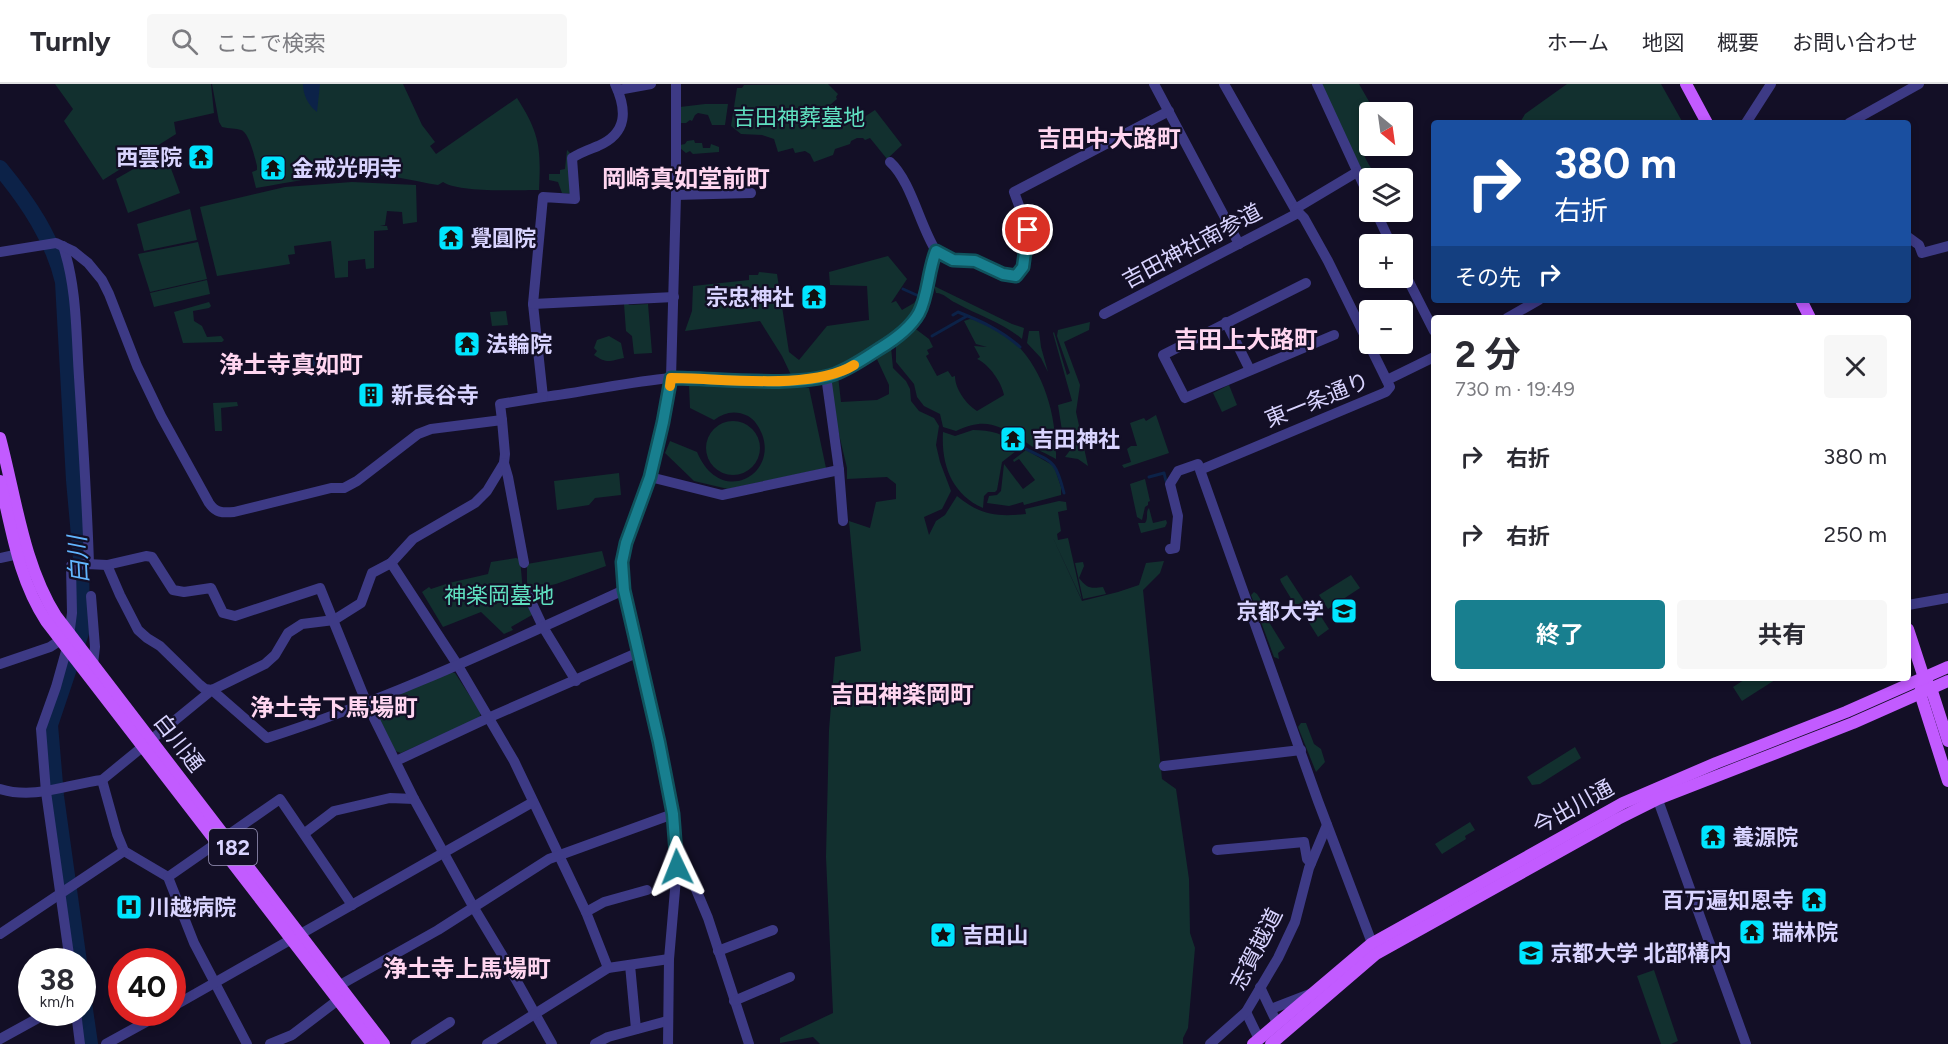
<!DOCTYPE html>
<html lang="ja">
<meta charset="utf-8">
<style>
:root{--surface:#fff;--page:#f7f7f7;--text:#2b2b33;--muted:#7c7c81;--line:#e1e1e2;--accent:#187f8f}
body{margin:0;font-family:Figtree,"Noto Sans JP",sans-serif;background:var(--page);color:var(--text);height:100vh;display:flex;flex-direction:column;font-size:22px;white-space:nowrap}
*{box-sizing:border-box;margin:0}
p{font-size:20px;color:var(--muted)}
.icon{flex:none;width:33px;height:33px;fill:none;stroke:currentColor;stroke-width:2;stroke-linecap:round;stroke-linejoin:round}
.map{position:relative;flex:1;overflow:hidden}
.sheet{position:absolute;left:1431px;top:231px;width:480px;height:366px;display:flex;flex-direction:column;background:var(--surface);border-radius:6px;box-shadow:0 3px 9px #0003}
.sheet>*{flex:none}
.guide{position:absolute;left:1431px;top:36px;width:480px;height:183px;border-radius:6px;box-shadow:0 3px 9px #0003;background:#1a4fa0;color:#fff;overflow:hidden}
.needle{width:39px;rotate:151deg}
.fabs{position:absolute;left:1359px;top:18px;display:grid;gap:12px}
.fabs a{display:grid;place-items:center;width:54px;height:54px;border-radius:6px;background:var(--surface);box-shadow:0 3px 9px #0003;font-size:30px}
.speed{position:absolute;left:18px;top:864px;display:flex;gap:12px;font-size:30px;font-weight:700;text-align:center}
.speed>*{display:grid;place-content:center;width:78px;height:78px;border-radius:50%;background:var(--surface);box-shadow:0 3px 9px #0003;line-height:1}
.speed small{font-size:15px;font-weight:400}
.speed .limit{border:9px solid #d22;background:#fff;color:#111}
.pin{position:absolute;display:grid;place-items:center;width:51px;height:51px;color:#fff;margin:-26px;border:3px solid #fff;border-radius:50%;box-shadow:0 2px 6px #0007}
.me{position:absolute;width:66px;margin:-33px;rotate:358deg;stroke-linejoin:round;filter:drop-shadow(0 0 4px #0008)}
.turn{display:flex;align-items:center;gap:21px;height:126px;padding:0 24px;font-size:27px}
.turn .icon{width:78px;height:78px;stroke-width:2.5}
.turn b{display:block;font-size:42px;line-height:51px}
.then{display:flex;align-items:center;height:57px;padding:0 24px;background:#0003;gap:12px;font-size:22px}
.round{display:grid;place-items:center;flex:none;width:63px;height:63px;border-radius:6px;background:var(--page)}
.headline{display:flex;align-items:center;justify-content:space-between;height:102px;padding:0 24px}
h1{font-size:36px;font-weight:700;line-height:45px}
.action{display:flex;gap:12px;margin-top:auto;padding:12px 24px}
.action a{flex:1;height:69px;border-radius:6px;background:var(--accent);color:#fff;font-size:24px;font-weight:700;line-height:69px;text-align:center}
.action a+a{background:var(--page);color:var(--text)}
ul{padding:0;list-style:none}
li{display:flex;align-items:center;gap:18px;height:78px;padding:0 24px}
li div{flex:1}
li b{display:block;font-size:22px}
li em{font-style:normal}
header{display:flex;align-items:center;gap:36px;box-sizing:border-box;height:84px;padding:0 30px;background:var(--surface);border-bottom:2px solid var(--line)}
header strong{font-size:28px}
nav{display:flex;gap:33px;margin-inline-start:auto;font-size:21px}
.search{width:420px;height:54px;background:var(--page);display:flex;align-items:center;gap:15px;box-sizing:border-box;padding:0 21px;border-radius:6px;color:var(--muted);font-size:22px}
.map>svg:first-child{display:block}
</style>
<header>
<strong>Turnly</strong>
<div class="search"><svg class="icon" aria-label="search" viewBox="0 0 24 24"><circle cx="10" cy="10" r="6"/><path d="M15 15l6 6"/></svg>ここで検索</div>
<nav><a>ホーム</a><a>地図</a><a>概要</a><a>お問い合わせ</a></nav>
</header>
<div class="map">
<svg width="1948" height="960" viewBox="0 0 1948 960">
<rect width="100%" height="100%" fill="#130f26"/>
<!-- green -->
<g fill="#12302f">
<polygon points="55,0 211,0 214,29 174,38 176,50 103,96 64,37 73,25"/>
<path d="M212 0H403L422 41 435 58 430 62 436 70 517 14C540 50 541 64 539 106 516 106 460 109 443 98L438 101C413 97 388 90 364 90 328 90 292 98 256 104L252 88 257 86V82C255 74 249 48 241 46 236 44 229 45 222 43L219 38Z"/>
<polygon points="828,0 838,10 836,13 837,15 830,21 837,21 861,35 875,26 902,61 887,75 870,54 865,56 863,54 857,54 851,57 850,60 835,65 833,71 814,78 810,70 805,67 795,69 793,64 778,68 774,55 762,51 741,50 731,42 737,4 742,4 744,1"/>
<path d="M1321 0H1359L1375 28H1370L1369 50C1354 64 1369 80 1378 94H1370L1369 108Z"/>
<polygon points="1567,0 1661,0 1683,39 1523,39 1521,37 1525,30"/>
<polygon points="705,20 728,20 725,41 712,41 708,31 698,29 695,31 692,37 690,36 686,39 680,39 680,23"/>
<polygon points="694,56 695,59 702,59 703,64 710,64 711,60 719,63 719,68 693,70 690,67 686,69 680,64 680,61 685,60 687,57"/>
<polygon points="567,66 570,69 572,110 562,109 558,98 549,96 549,90 560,90 560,86 565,85"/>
<polygon points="166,71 180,109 128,129 116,95 137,83"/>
<polygon points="352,98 416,101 417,138 403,140 402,128 387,127 385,141 380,142 387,142 388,146 374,147 374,184 366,185 365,175 348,177 348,193 335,194 331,157 294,162 295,170 288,171 290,180 217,192 200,123 285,103"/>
<polygon points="190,125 197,156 144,167 137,140"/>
<polygon points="198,158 207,195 150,208 138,170"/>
<polygon points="888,172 907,195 891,219 896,217 902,226 914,219 920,211 917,225 900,245 890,253 835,287 792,293 782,272 760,237 685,247 692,227 693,202 749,196 749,191 758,191 759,188 777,190 789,268 799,276 827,242 869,236 867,202 830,201 829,188"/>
<polygon points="207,196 210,210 154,223 150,209"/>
<path d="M934 202 1012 240 1024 244 1022 255C1002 238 979 232 956 219 949 216 944 209 936 209Z"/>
<polygon points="209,218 211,222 209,224 193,227 194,237 202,242 207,253 221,252 224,256 222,258 183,259 174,228"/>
<polygon points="628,219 629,221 648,220 652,269 634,270 632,252 626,247 624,220"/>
<polygon points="506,227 508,241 492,242 490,228"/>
<path d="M970 235C979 236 987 240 996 245 1040 270 1057 326 1056 375 1048 370 1036 366 1027 359 1000 342 987 332 956 347L943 343 940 330 924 322 917 313 914 300 896 278V260L913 243 929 255 933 263 927 266 929 270 926 272 937 292 948 287 952 293 955 292C955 305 966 320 977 327L1004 311C1002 299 989 280 977 275L980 273 974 262 987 263 976 260 964 237Z"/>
<polygon points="1090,238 1089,246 1064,258 1080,301 1076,328 1088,382 1078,375 1065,373 1071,365 1071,359 1063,353 1058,321 1072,317 1053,249 1054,248 1067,291 1070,289 1057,252 1058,246"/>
<polygon points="1029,247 1039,247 1041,263 1048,288 1041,274 1027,259"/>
<path d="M609 252 621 259 624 274C610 277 607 280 594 271L597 267 594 264 597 256Z"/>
<path d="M891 263 893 284 906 297 910 305 911 317 919 327 934 334 939 342 936 361 940 378 951 407 942 425 924 433 929 451 936 437 945 431 957 412C980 431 996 433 1026 430L1025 425 1059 417 1066 418 1067 426 1058 428 1061 447 1057 450 1058 456 1068 454 1082 516 1052 452 1082 517 1118 508 1139 501 1146 479 1164 477 1160 489 1143 506 1162 695 1176 705 1189 795 1190 849 1195 864 1188 944 1183 954V960H820L813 953 780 959V954L833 929 826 773 829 646 835 573 861 567 849 437 870 444 876 418 896 415V400L887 393 847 395V384L829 308V295L838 292 841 318 877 316 889 310V301L876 273Z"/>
<path d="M689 301 809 304 826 384 728 405 694 397 665 369 670 357 697 368C720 423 778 392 762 350 759 343 755 336 748 332 735 326 725 328 714 336L690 324Z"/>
<polygon points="1229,301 1237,321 1222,328 1213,309"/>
<polygon points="237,318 238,322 221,324 222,347 215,347 213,319"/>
<polygon points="1156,331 1169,369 1124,384 1122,381 1131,378 1127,365 1131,362 1137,362 1130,339 1144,334 1146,337"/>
<circle cx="733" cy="364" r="27"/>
<path d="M973 346C990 346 1008 350 1020 364L1002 378 997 406 995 408H988L984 412 983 424C952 410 941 381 943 348L955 352Z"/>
<polygon points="1026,366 1054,382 1061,403 1061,411 1024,421 1023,418 1009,422 987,419 989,412 997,411 1001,407 1004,380 1023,405 1035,396 1019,375 1014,378 1013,376"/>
<polygon points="619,389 621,411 595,414 589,421 557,426 554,397"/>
<polygon points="1145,395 1150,417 1148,418 1148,421 1145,423 1142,436 1137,433 1130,400"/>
<path d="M1149 424 1153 439 1166 436 1167 439 1165 443 1141 449 1138 439H1145C1149 434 1145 428 1149 424Z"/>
<polygon points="602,467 606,482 556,500 527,506 527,480"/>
<polygon points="516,474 520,475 523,507 532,531 511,543 513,546 504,550 481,528 443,543 422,508 429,503 431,505 449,499 488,490 491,478"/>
<path d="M1083 478 1084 482 1079 494C1087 504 1090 505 1103 503L1106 510 1083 515 1075 479Z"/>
<polygon points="1287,491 1304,517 1297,521 1295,521 1281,498 1280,495"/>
<polygon points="1351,491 1360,504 1328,525 1319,511"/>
<polygon points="1254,508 1257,510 1268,527 1264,530 1285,564 1278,569 1279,575 1274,573 1251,511"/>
<polygon points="1313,520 1329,545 1318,553 1304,531 1305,526"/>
<polygon points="450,588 455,589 481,629 479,634 401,669 395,667 374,626 376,620"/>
<polygon points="1747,594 1778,594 1742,617 1733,603"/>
<polygon points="1301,639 1306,639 1314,660 1321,665 1325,678 1316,688 1298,643"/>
<polygon points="1575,663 1581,674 1540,700 1532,701 1527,693"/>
<polygon points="1470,738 1475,746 1465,752 1466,755 1442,770 1435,760"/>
<polygon points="1654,886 1678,957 1671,960 1661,960 1637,892"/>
</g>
<!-- water -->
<g fill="#0c2248">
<path d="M303 0H320L317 28C308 21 303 11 303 0Z"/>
<path d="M321 267C338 277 324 291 310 294L302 285 311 273Z"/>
</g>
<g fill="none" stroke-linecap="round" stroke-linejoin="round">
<!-- stream -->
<g stroke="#0c2248" stroke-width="3">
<polyline points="903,205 921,213 919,216"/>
<path d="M953 231 958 228C981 237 1001 246 1020 263"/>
<polyline points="932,252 967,232"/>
<path d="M1022 363C1053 379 1055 374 1064 409"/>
<polyline points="1149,393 1164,389 1166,397"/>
</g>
<!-- river -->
<g stroke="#0c2248" stroke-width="16">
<path d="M0 84C28 118 53 155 63 198L74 396 81 474 82 546 50 641 56 712 79 878"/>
<polyline points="82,905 90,960"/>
</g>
<!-- minor -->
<g stroke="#3d3a85" stroke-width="10">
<path d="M615 0C627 26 628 49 598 62 588 66 581 68 572 74L575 115 543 113 533 220 543 313C586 308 628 298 670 294 720 289 787 306 835 290 849 285 862 276 875 268 889 259 903 250 914 237 929 218 927 189 936 167L953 176 975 177 1003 190 1016 192 1023 183 1028 146 1014 108 1169 27"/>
<polyline points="1154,0 1239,160"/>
<polyline points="1224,0 1295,125 1304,134 1328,177 1390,303 1386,308 1200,386 1318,717 1375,867"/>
<polyline points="1317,0 1370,115"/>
<polyline points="618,6 651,0"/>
<polyline points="1746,39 1771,0"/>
<polyline points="1849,39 1919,0"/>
<path d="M890 78C911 97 920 142 936 167"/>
<polyline points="676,111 751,109"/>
<polyline points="1295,125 1357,88"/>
<polyline points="1376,128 1391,160"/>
<polyline points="1908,153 1919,161 1922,169 1948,162"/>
<path d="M63 162C77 203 76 249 79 293 83 355 87 417 89 480"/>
<path d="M0 168 56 159 73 167 88 179 102 196 109 210 137 282 161 332 209 419C216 429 222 429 234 428L331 404H344L357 397 418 350 431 345 502 336 505 370 504 379 487 407 475 419 413 455 391 479 372 489 361 519 334 536 302 540 288 549 275 571 265 580 212 606 205 605 200 601 160 562 147 554 138 546 120 511 107 481"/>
<polyline points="1402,184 1434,247"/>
<polyline points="1306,199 1163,271 1185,314 1334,251"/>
<polyline points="533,220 674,213"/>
<polyline points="1104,230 1298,129"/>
<polyline points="1507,234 1539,216"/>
<polyline points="1226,238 1250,286"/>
<polyline points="826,292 839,386 843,437"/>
<polyline points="1387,296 1434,273"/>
<polyline points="502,336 500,320 543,313"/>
<polyline points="504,379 508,393 524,479"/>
<polyline points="650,393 722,411 839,386"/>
<polyline points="1170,465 1175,464 1178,432 1170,400 1178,387 1198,380"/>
<polyline points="0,474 23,469"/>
<polyline points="391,479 457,580 514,677 586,828 608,884"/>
<polyline points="526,507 543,543 576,597"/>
<polyline points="91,512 95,563 93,580"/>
<polyline points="1908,521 1948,514"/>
<polyline points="0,580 50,563 67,552"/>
<polyline points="396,677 488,634 639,568"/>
<polyline points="1164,682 1301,666"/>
<polyline points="102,696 117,750 124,767 168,793 194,859 247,960"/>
<path d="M0 705C35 716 68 700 102 696L212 606 267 654C390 615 507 559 624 506"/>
<polyline points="1655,708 1746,960"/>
<polyline points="305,749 334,727 390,714 414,715"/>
<polyline points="1217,766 1304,758 1307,775 1311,779"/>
<polyline points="677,783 687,784 708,834 749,960"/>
<polyline points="168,793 280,715 352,821"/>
<polyline points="586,828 604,818 647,806"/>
<polyline points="0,850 124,767"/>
<polyline points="718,867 773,846"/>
<polyline points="70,878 46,708 41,645 56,603 68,560 72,529 71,482 87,480 107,481 146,472 152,473 173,506 184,508 211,504 223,529 235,532 320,504 367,620 414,715 474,824 501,869 552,960"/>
<polyline points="630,881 636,945"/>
<polyline points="1260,903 1277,939"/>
<polyline points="734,917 790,893"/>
<polyline points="172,923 533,718"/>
<polyline points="1271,925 1310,910"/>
<polyline points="76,928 80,960"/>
<polyline points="1246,928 1259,955"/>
<polyline points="0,955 49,928"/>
<polyline points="106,960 164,928"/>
<polyline points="270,960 292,951 338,916 340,901 438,846 549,775 673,730"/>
<polyline points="416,960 450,938"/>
<polyline points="487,960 608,884 669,875"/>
<polyline points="595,960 608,953 667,937"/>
<polyline points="668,960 669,875 677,783 676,753 659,658 624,506 622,478 626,459 650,393 663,338 671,294 676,111 676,0"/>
<polyline points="1210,960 1246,928 1278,874 1295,838 1309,784 1327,741"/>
</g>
<!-- major -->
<g stroke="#c25bff" stroke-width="12">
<polyline points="1686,0 1707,39"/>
<polyline points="1801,216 1810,234"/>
<path d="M0 354C16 414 23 479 56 532L384 960"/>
<path d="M0 397C12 446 18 494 46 537L372 960"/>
<polyline points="1908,545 1924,594 1931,604 1948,657"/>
<polyline points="1922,601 1920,609 1948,697"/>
<polyline points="1253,960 1371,860 1623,719 1716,679 1846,628 1948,583"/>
<polyline points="1271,960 1376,870 1618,735 1658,715 1853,639 1948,597"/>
</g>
</g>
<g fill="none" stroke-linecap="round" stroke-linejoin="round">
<defs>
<path id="route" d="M677 783 673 730 659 658 624 506 622 478 626 459 650 393 663 338 671 294C716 294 795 304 835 290 851 284 865 274 879 265 894 256 910 245 919 229 928 212 928 187 936 167L953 176 975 177 1003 190 1016 192 1023 183 1028 146"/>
</defs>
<!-- route casing -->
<use href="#route" stroke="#10535d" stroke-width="15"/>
<!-- route -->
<use href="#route" stroke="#187f8f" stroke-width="10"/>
<!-- slow -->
<path stroke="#f59e0b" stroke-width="10" d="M670 302 671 294C721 294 812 307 854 281"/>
</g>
<!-- icons -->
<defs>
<symbol id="temple-square" viewBox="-11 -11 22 22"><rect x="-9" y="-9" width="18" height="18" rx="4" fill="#00e5ff" stroke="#130f26"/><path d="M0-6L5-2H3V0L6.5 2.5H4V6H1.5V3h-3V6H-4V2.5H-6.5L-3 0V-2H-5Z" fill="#111"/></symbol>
<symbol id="building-square" viewBox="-11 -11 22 22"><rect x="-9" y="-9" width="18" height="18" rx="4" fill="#00e5ff" stroke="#130f26"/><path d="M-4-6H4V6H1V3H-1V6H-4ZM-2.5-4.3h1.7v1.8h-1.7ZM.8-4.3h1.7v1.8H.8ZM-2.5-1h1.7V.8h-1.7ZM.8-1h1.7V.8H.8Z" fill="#111"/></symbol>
<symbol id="university-square" viewBox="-11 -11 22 22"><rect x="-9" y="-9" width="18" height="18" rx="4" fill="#00e5ff" stroke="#130f26"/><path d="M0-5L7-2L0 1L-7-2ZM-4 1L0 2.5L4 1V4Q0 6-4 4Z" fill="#111"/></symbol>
<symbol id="hospital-square" viewBox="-11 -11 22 22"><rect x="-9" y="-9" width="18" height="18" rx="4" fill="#00e5ff" stroke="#130f26"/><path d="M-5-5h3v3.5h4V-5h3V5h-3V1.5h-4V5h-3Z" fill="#111"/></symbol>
<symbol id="sight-square" viewBox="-11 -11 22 22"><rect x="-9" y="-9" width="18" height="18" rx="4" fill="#00e5ff" stroke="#130f26"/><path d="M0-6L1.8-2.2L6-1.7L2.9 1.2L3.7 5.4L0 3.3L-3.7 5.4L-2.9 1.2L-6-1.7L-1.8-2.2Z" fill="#111"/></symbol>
</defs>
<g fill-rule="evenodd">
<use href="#temple-square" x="186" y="58" width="30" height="30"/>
<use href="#temple-square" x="258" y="69" width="30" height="30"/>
<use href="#temple-square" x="436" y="139" width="30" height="30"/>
<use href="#temple-square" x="799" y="198" width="30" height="30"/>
<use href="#temple-square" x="452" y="245" width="30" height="30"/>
<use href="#building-square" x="356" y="296" width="30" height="30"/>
<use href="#temple-square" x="998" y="340" width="30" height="30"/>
<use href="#university-square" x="1329" y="512" width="30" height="30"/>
<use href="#temple-square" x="1698" y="738" width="30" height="30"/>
<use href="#temple-square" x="1799" y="801" width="30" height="30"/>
<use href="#hospital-square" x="114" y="808" width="30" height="30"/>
<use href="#temple-square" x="1737" y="833" width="30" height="30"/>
<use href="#sight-square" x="928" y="836" width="30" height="30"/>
<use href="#university-square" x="1516" y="854" width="30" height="30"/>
</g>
<g text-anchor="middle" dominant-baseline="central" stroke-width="4.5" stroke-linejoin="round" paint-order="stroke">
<!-- shield labels -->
<rect fill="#130f26" stroke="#9e99be" stroke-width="1.5" x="209" y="745" width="48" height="36" rx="4.5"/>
<g font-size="21" font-weight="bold" fill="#d9d4ff">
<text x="233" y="763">182</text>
</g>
<!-- park labels -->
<g font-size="22" fill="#5fe0c0" stroke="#130f26">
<text x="799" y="33">吉田神葬墓地</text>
<text x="499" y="511">神楽岡墓地</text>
</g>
<!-- poi labels -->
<g font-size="22" font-weight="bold" fill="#d9d4ff" stroke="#130f26" text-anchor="start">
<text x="182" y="73" text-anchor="end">西雲院</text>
<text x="292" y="84">金戒光明寺</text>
<text x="470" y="154">覺圓院</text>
<text x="794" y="213" text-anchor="end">宗忠神社</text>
<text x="486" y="260">法輪院</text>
<text x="391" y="311">新長谷寺</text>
<text x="1032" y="355">吉田神社</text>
<text x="1324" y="527" text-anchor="end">京都大学</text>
<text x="1732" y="753">養源院</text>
<text x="1794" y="816" text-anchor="end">百万遍知恩寺</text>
<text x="148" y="823">川越病院</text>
<text x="1772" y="848">瑞林院</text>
<text x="962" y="851">吉田山</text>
<text x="1550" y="869">京都大学 北部構内</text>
</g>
<!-- street labels -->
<g font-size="22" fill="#d9d4ff" stroke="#130f26">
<text transform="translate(1192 162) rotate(-28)">吉田神社南参道</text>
<text transform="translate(1317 316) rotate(-22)">東一条通り</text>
<text transform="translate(179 659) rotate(52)">白川通</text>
<text transform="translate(1573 723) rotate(-29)">今出川通</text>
<text transform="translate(1256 865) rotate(-63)">志賀越道</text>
</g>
<!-- neighbourhood labels -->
<g font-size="24" font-weight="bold" fill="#ffd6f0" stroke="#130f26">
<text x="1109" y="54">吉田中大路町</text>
<text x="686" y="94">岡崎真如堂前町</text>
<text x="1246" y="255">吉田上大路町</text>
<text x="291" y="280">浄土寺真如町</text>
<text x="902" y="610">吉田神楽岡町</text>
<text x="334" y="623">浄土寺下馬場町</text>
<text x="467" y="884">浄土寺上馬場町</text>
</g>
<!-- water labels -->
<g font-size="24" font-style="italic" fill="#62b6ff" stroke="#130f26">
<text transform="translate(78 476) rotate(-93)">白川</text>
</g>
</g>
</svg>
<div class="fabs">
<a><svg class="needle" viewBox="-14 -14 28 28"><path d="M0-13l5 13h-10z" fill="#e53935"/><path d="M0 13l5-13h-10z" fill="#7c7c81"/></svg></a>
<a><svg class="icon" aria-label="layers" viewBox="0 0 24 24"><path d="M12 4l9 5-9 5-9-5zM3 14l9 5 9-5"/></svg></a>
<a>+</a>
<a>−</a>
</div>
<div class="speed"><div>38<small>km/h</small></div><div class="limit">40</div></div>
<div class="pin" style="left:1028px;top:146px;background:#d93025"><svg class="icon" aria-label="arrive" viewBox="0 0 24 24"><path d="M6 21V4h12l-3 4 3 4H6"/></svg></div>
<svg class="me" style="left:677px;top:783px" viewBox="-20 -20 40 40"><path d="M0-17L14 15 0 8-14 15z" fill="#187f8f" stroke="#fff" stroke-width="4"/></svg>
<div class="guide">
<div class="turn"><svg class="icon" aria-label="right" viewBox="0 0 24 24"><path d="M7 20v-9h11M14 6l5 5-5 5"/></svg><div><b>380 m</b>右折</div></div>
<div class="then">その先<svg class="icon" aria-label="right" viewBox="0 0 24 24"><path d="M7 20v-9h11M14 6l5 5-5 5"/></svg></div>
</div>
<section class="sheet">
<div class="headline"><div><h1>2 分</h1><p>730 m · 19:49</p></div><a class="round"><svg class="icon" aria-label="close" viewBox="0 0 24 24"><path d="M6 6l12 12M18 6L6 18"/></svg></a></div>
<ul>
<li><svg class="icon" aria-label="right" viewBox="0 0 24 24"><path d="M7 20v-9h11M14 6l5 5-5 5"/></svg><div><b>右折</b></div><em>380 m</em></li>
<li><svg class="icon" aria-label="right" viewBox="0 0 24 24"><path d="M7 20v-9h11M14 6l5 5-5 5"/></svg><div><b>右折</b></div><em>250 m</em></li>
</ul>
<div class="action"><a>終了</a><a>共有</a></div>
</section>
</div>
